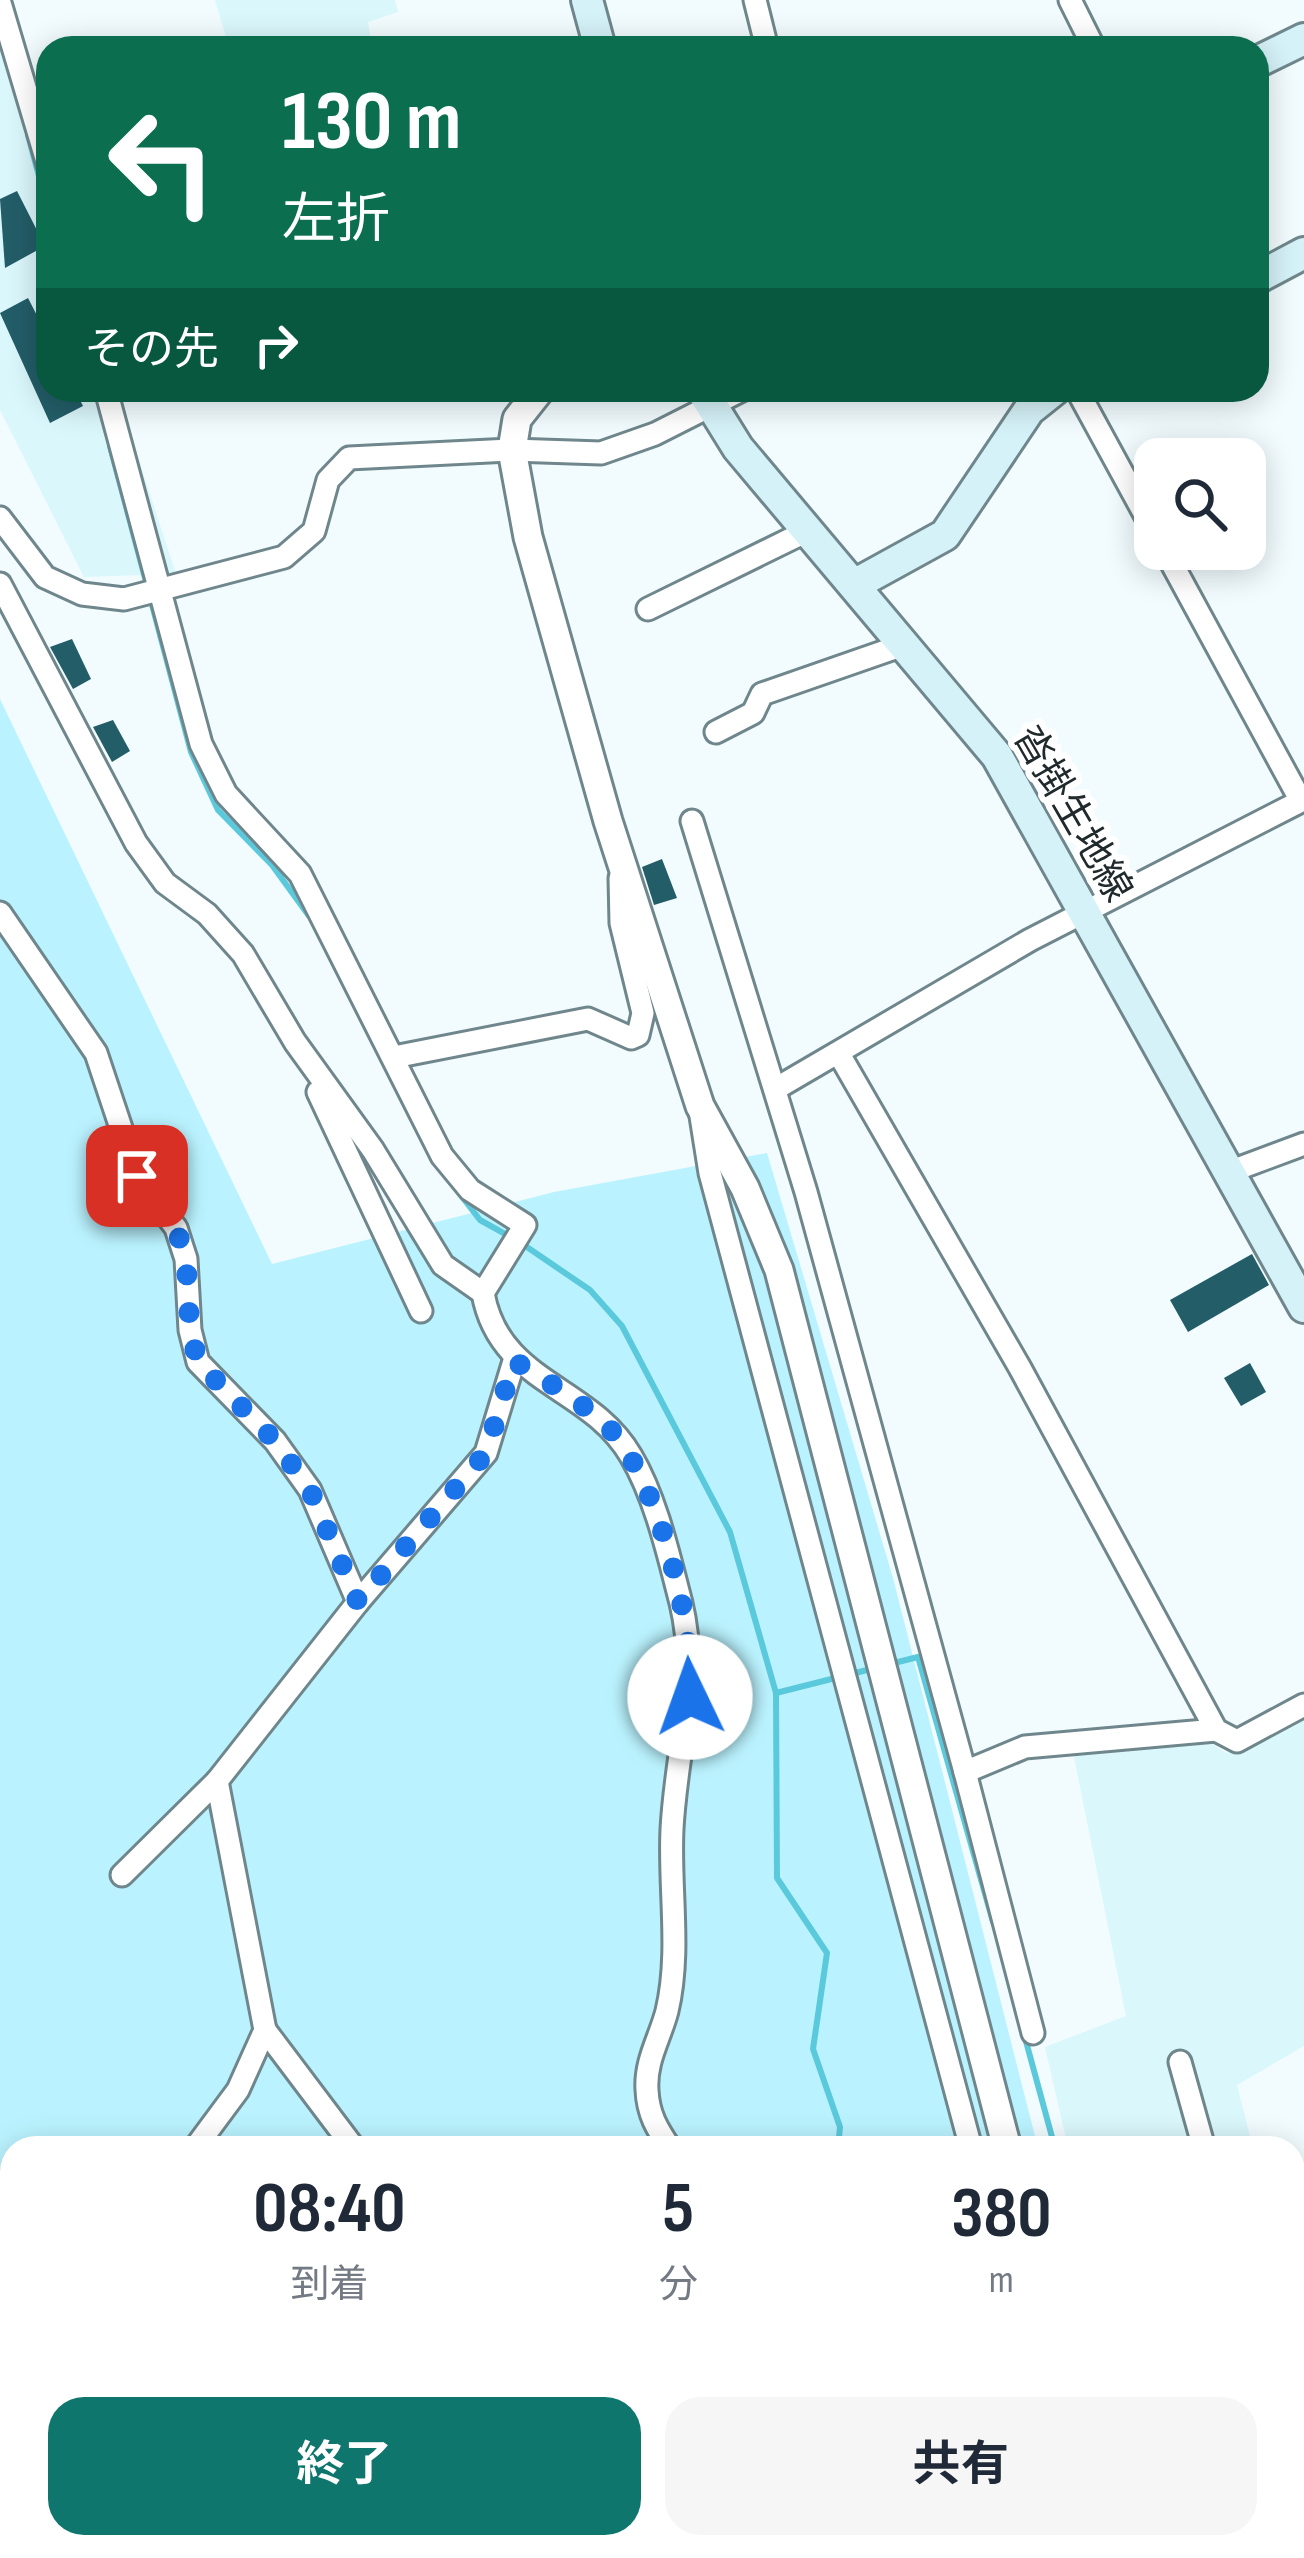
<!DOCTYPE html>
<html lang="ja">
<meta charset="utf-8">
<style>
:root{--surface:#fff;--page:#f6f6f7;--text:#1f2937;--muted:#747a83;--accent:#0f766e}
body{margin:0;font-family:"Sofia Sans Condensed","Noto Sans JP",sans-serif;background:var(--page);color:var(--text);height:100vh;display:flex;flex-direction:column;font-size:45px;white-space:nowrap}
*{box-sizing:border-box;margin:0}
p{font-size:39px;color:var(--muted)}
.icon{flex:none;width:66px;height:66px;fill:none;stroke:currentColor;stroke-width:2;stroke-linecap:round;stroke-linejoin:round}
.map{position:relative;flex:1;overflow:hidden}
.drawer{position:absolute;left:0px;top:2136px;width:1305px;height:423px;display:flex;flex-direction:column;background:var(--surface);border-radius:36px 36px 0 0;box-shadow:0 6px 30px #0003}
.drawer>*{flex:none}
.hud{position:absolute;left:36px;top:36px;width:1233px;height:366px;border-radius:36px;box-shadow:0 6px 30px #0003;background:#0b6e4f;color:#fff;overflow:hidden}
.controls{position:absolute;left:1134px;top:438px;display:grid;gap:24px}
.controls a{display:grid;place-items:center;width:132px;height:132px;border-radius:24px;background:var(--surface);box-shadow:0 6px 30px #0003;font-size:60px}
.pin{position:absolute;display:grid;place-items:center;width:102px;height:102px;color:#fff;margin:-51px;border-radius:24px;box-shadow:0 6px 18px #0006}
.me{position:absolute;width:132px;margin:-66px;rotate:357deg;stroke-linejoin:round;filter:drop-shadow(0 0 9px #0008)}
.turn{display:flex;align-items:center;gap:42px;height:252px;padding:0 48px;font-size:54px}
.turn .icon{width:156px;height:156px;stroke-width:2.5}
.turn b{display:block;font-size:84px;line-height:102px}
.then{display:flex;align-items:center;height:114px;padding:0 48px;background:#0003;gap:24px;font-size:45px}
.eta{display:flex;justify-content:space-evenly;align-items:center;height:204px;text-align:center}
.eta b{font-size:72px;font-weight:700;line-height:84px}
.primary-button{display:flex;gap:24px;margin-top:auto;padding:24px 48px}
.primary-button a{flex:1;height:138px;border-radius:36px;background:var(--accent);color:#fff;font-size:48px;font-weight:700;line-height:138px;text-align:center}
.primary-button a+a{background:var(--page);color:var(--text)}
.map>svg:first-child{display:block}
</style>
<div class="map">
<svg width="1304" height="2558" viewBox="0 0 1304 2558">
<rect width="100%" height="100%" fill="#f2fcfe"/>
<!-- built -->
<g fill="#daf7fc">
<polygon points="0,0 48,148 48,390 116,390 176,574 84,577 0,410"/>
<polygon points="215,0 395,0 398,12 368,22 372,48 229,48"/>
<polygon points="1304,1717 1304,2046 1237,2085 1253,2148 1068,2148 1045,2047 1126,2016 1073,1752 1208,1741 1226,1753 1246,1749"/>
</g>
<!-- green -->
<polygon fill="#baf3ff" points="0,699 272,1264 554,1192 767,1153 893,1578 1038,2148 12,2148 12,2547 1293,2547 1293,2282 1304,2286 1304,2558 0,2558"/>
<g fill="none" stroke-linecap="round" stroke-linejoin="round">
<!-- stream -->
<g stroke="#5bc9dc" stroke-width="6">
<polyline points="28,135 48,210"/>
<polyline points="110,446 191,752 218,810 272,865 309,916"/>
<polyline points="432,1158 480,1220 509,1236"/>
<polyline points="521,1243 590,1290 622,1326 730,1532 776,1693 777,1878 827,1953 813,2049 840,2127 838,2148"/>
<polyline points="890,1664 918,1657 993,1922"/>
<polyline points="776,1693 871,1669"/>
<polyline points="1024,2034 1055,2148"/>
<polyline points="1293,2264 1304,2268"/>
<polyline points="789,2547 791,2558"/>
</g>
</g>
<!-- building -->
<g fill="#235d68">
<polygon points="17,191 45,246 5,268 0,199"/>
<polygon points="28,298 48,337 48,390 75,390 83,406 50,423 0,313"/>
<polygon points="72,639 91,679 73,689 50,647"/>
<polygon points="113,720 130,751 112,762 93,727"/>
<polygon points="662,859 677,898 654,905 642,867"/>
<polygon points="1252,1254 1269,1285 1188,1332 1170,1300"/>
<polygon points="1250,1363 1266,1392 1241,1406 1224,1378"/>
</g>
<g fill="none" stroke-linecap="round" stroke-linejoin="round">
<defs>
<g id="minor">
<polyline points="755,0 767,48"/>
<polyline points="1070,0 1094,48"/>
<polyline points="0,3 48,165"/>
<path d="M106 390 201 744 226 794 300 874 442 1156 470 1190 525 1225 483 1293C499 1384 590 1385 631 1456 656 1498 669 1557 681 1603 700 1683 676 1750 672 1829 669 1888 681 1952 667 2011 660 2038 645 2061 647 2090 648 2114 657 2129 670 2148"/>
<polyline points="1077,390 1155,533"/>
<polyline points="0,518 45,577 82,594 124,599 284,557 314,531 328,480 349,458 512,450 601,453 655,434 742,390"/>
<polyline points="0,584 136,843 165,883 207,914 243,954 295,1042 373,1150 443,1265 483,1293"/>
<polyline points="648,609 807,531"/>
<polyline points="716,732 753,713 762,694 906,644"/>
<polyline points="692,821 806,1192 965,1772 1025,1747 1216,1730"/>
<polyline points="0,913 96,1053 137,1176 176,1228 186,1259 190,1330 198,1362 275,1441 310,1490 358,1602 486,1453 514,1361"/>
<polyline points="839,1054 1020,1368 1216,1730 1237,1741 1304,1705"/>
<polyline points="394,1057 588,1019 631,1038 638,1035 643,1013 621,923 620,878"/>
<polyline points="777,1088 1030,940 1301,801 1164,549"/>
<polyline points="318,1092 421,1311"/>
<polyline points="700,1110 710,1173 971,2148"/>
<polyline points="1229,1172 1304,1144"/>
<polyline points="965,1772 1033,2033"/>
<polyline points="122,1875 217,1781 358,1602"/>
<polyline points="265,2030 354,2148"/>
<polyline points="1180,2062 1204,2148"/>
<polyline points="195,2148 238,2090 265,2030 217,1781"/>
<polyline points="1293,2435 1304,2483"/>
<polyline points="743,2547 743,2558"/>
<polyline points="865,2547 874,2558"/>
<polyline points="1266,2547 1266,2558"/>
</g>
<g id="tertiary">
<polyline points="540,390 517,419 512,450 528,537 608,821 700,1106 745,1188 779,1270 1007,2148"/>
<polyline points="1293,2326 1304,2343"/>
</g>
<g id="secondary">
<polyline points="587,0 600,48"/>
<polyline points="1257,62 1304,39"/>
<polyline points="1257,278 1304,253"/>
<polyline points="702,390 738,448 997,756 1304,1307"/>
<polyline points="854,585 945,535 1029,410 1054,390"/>
</g>
</defs>
<!-- minor casing -->
<use href="#minor" stroke="#6f878c" stroke-width="27"/>
<!-- tertiary casing -->
<use href="#tertiary" stroke="#6f878c" stroke-width="33"/>
<!-- secondary casing -->
<use href="#secondary" stroke="#6f878c" stroke-width="36"/>
<!-- minor -->
<use href="#minor" stroke="#fff" stroke-width="21"/>
<!-- tertiary -->
<use href="#tertiary" stroke="#fff" stroke-width="27"/>
<!-- secondary -->
<use href="#secondary" stroke="#d5f2f8" stroke-width="30"/>
</g>
<g fill="none" stroke-linecap="round" stroke-linejoin="round">
<!-- route -->
<path stroke="#1a73e8" stroke-width="21" stroke-dasharray="0 37.8" d="M137 1176 176 1228 186 1259 190 1330 198 1362 275 1441 310 1490 358 1602 486 1453 514 1361C545 1380 579 1400 606 1425 657 1474 696 1628 690 1697"/>
</g>
<g text-anchor="middle" dominant-baseline="central" stroke-width="12" stroke-linejoin="round" paint-order="stroke">
<!-- street labels -->
<g font-size="39" fill="#202a2c" stroke="#fff">
<text transform="translate(1072 814) rotate(60)">沓掛生地線</text>
</g>
</g>
</svg>
<div class="controls">
<a><svg class="icon" aria-label="search" viewBox="0 0 24 24"><circle cx="10" cy="10" r="6"/><path d="M15 15l6 6"/></svg></a>
</div>
<div class="pin" style="left:137px;top:1176px;background:#d93025"><svg class="icon" aria-label="arrive" viewBox="0 0 24 24"><path d="M6 21V4h12l-3 4 3 4H6"/></svg></div>
<svg class="me" style="left:690px;top:1697px" viewBox="-20 -20 40 40"><circle r="19" fill="#fff"/><path d="M0-13L10 11 0 6-10 11z" fill="#1a73e8"/></svg>
<div class="hud">
<div class="turn"><svg class="icon" aria-label="left" viewBox="0 0 24 24"><path d="M17 20v-9H6M10 6l-5 5 5 5"/></svg><div><b>130 m</b>左折</div></div>
<div class="then">その先<svg class="icon" aria-label="right" viewBox="0 0 24 24"><path d="M7 20v-9h11M14 6l5 5-5 5"/></svg></div>
</div>
<section class="drawer">
<div class="eta">
<div><b>08:40</b><p>到着</p></div>
<div><b>5</b><p>分</p></div>
<div><b>380</b><p>m</p></div>
</div>
<div class="primary-button"><a>終了</a><a>共有</a></div>
</section>
</div>
